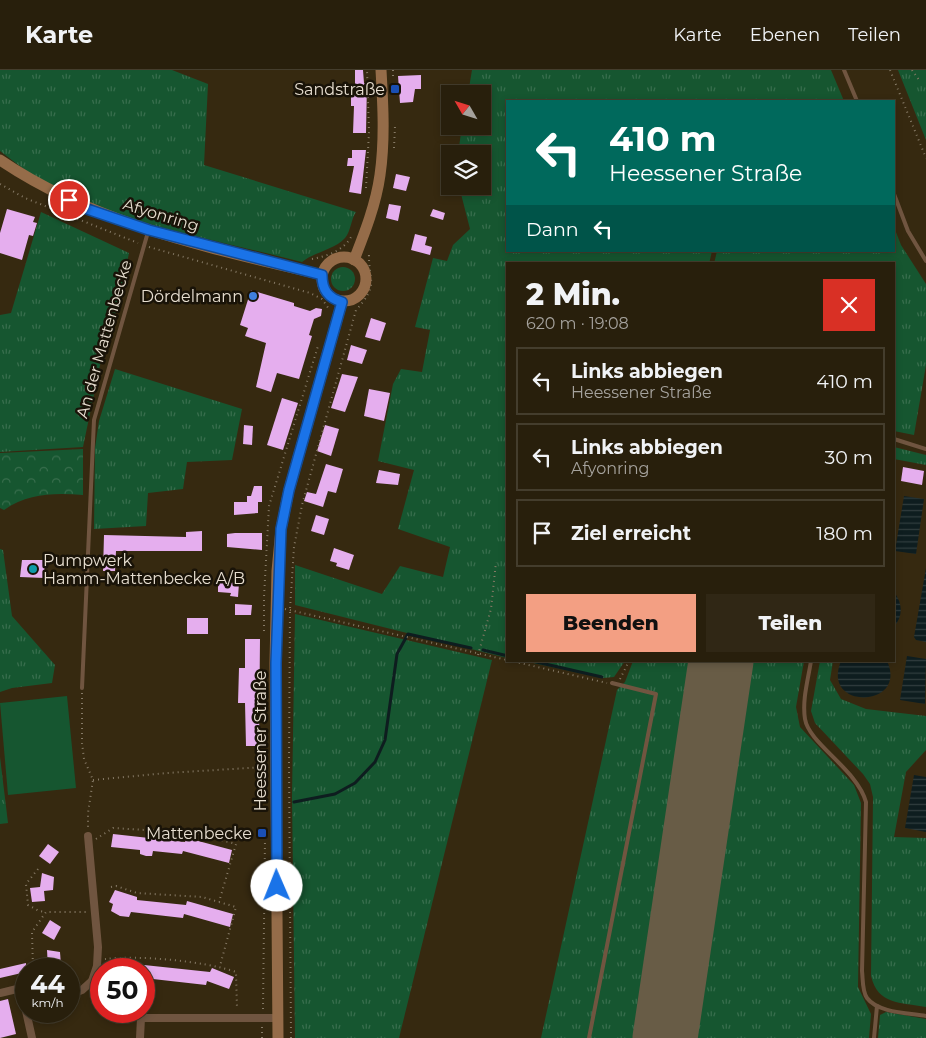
<!DOCTYPE html>
<html lang="de">
<meta charset="utf-8">
<style>
:root{--surface:#281f0c;--page:#302715;--text:#f1f3f6;--muted:#a5a29d;--line:#443d2d;--accent:#f39f83}
body{margin:0;font-family:Montserrat,sans-serif;background:var(--page);color:var(--text);height:100vh;display:flex;flex-direction:column;font-size:19px;white-space:nowrap}
*{box-sizing:border-box;margin:0}
p{font-size:16px;color:var(--muted)}
.icon{flex:none;width:28px;height:28px;fill:none;stroke:currentColor;stroke-width:2;stroke-linecap:round;stroke-linejoin:round}
.map{position:relative;flex:1;overflow:hidden}
.sheet{position:absolute;left:506px;top:192px;width:389px;height:400px;display:flex;flex-direction:column;background:var(--surface);border-radius:0px;box-shadow:0 2px 8px #0003,0 0 0 1px var(--line)}
.sheet>*{flex:none}
.top-card{position:absolute;left:506px;top:30px;width:389px;height:152px;border-radius:0px;box-shadow:0 2px 8px #0003,0 0 0 1px var(--line);background:#00695c;color:#fff;overflow:hidden}
.needle{width:32px;rotate:309deg}
.tools{position:absolute;left:441px;top:15px;display:grid;gap:10px}
.tools a{display:grid;place-items:center;width:50px;height:50px;border-radius:0px;background:var(--surface);box-shadow:0 2px 8px #0003,0 0 0 1px var(--line);font-size:25px}
.speed{position:absolute;left:15px;top:888px;display:flex;gap:10px;font-size:25px;font-weight:700;text-align:center}
.speed>*{display:grid;place-content:center;width:65px;height:65px;border-radius:50%;background:var(--surface);box-shadow:0 2px 8px #0003,0 0 0 1px var(--line);line-height:1}
.speed small{font-size:12px;font-weight:400}
.speed .limit{border:8px solid #d22;background:#fff;color:#111}
.pin{position:absolute;display:grid;place-items:center;width:42px;height:42px;color:#fff;margin:-21px;border:2px solid #fff;border-radius:50%;box-shadow:0 1px 5px #0007}
.me{position:absolute;width:55px;margin:-28px;rotate:359deg;stroke-linejoin:round;filter:drop-shadow(0 0 4px #0008)}
.turn{display:flex;align-items:center;gap:18px;height:105px;padding:0 20px;font-size:22px}
.turn .icon{width:65px;height:65px;stroke-width:2.5}
.turn b{display:block;font-size:35px;line-height:42px}
.then{display:flex;align-items:center;height:48px;padding:0 20px;background:#0003;gap:10px;font-size:19px}
.round{display:grid;place-items:center;flex:none;width:52px;height:52px;border-radius:0px;background:var(--page)}
.head{display:flex;align-items:center;justify-content:space-between;height:85px;padding:0 20px}
h1{font-size:30px;font-weight:800;line-height:38px}
.primary-button{display:flex;gap:10px;margin-top:auto;padding:10px 20px}
.primary-button a{flex:1;height:58px;border-radius:0px;background:var(--accent);color:#111;font-size:20px;font-weight:800;line-height:58px;text-align:center}
.primary-button a+a{background:var(--page);color:var(--text)}
ul{padding:0;list-style:none}
li{display:flex;align-items:center;gap:15px;height:68px;margin:0 10px 8px;padding:0 10px;border:2px solid var(--line);border-radius:0px}
li div{flex:1}
li b{display:block;font-size:19px}
li em{font-style:normal}
header{display:flex;align-items:center;gap:30px;box-sizing:border-box;height:70px;padding:0 25px;background:var(--surface);border-bottom:1px solid var(--line)}
header strong{font-size:24px}
nav{display:flex;gap:28px;margin-inline-start:auto;font-size:18px}
.map>svg:first-child{display:block}
</style>
<header>
<strong>Karte</strong>
<nav><a>Karte</a><a>Ebenen</a><a>Teilen</a></nav>
</header>
<div class="map">
<svg width="926" height="968" viewBox="0 0 926 968">
<defs>
<pattern id="grass-tufts" width="24" height="20" patternUnits="userSpaceOnUse" patternTransform="scale(1.25)"><rect width="24" height="20" fill="#165630"/><path d="M3 7l-1-3M5 7V3M7 7l1-3M15 17l-1-3M17 17v-4M19 17l1-3" fill="none" stroke="#386e4d"/></pattern>
<pattern id="park-crowns" width="20" height="18" patternUnits="userSpaceOnUse" patternTransform="scale(1.25)"><rect width="20" height="18" fill="#165630"/><path d="M2 6a3 3 0 1 1 6 0M12 15a3 3 0 1 1 6 0" fill="none" stroke="#386e4d"/></pattern>
<pattern id="water-rules" width="6" height="5" patternUnits="userSpaceOnUse" patternTransform="scale(1.25)"><rect width="6" height="5" fill="#0e1d1f"/><path d="M0 2.5h6" fill="none" stroke="#313d3e"/></pattern>
</defs>
<rect width="100%" height="100%" fill="#362910"/>
<!-- grass -->
<g fill="url(#grass-tufts)">
<path d="M0 0H172L208 14 204 95 356 142C351 149 351 161 345 168 334 180 314 182 302 192 231 174 149 158 81 131 52 119 24 100 0 81Z"/>
<polygon points="472,0 831,0 844,31 508,31 508,181 712,181 709,194 508,194 507,588 295,535 295,495 382,524 400,496 443,507 450,477 398,459 414,400 378,391 393,314 401,299 422,302 430,260 415,257 433,188 447,191 453,175 470,159 459,116 482,116 482,84 458,84 462,56 482,56 482,24 468,24"/>
<polygon points="898,0 926,0 926,70"/>
<polygon points="41,142 129,183 119,233 100,295 83,377 0,382 0,245 11,243"/>
<polygon points="894,157 901,175 926,214 926,295 914,365 894,361 894,194 714,194 717,181 894,181"/>
<circle cx="343" cy="209" r="12"/>
<polygon points="115,299 242,339 232,390 187,392 183,419 148,423 146,456 94,459 95,378 99,351"/>
<polygon points="894,377 926,385 926,395 894,389"/>
<polygon points="0,479 3,480 12,546 55,595 52,613 12,618 0,622"/>
<polygon points="295,544 492,590 399,968 295,968 292,727"/>
<polygon points="524,591 625,591 614,607 603,608"/>
<polygon points="633,591 804,591 796,637 800,657 854,715 861,733 858,917 871,944 869,968 541,968 617,620 625,612"/>
<path d="M820 591H833L830 610 841 629 866 639 926 646V680L906 702 894 767 926 768V937C900 932 878 935 871 906L873 727 870 714 863 704 815 653 811 641Z"/>
<polygon points="0,687 8,753 0,754"/>
<polygon points="886,942 926,949 926,968 878,968 880,945"/>
</g>
<!-- park -->
<path fill="url(#park-crowns)" d="M83 379V425C54 423 29 423 4 440L0 438V383Z"/>
<!-- garden -->
<polygon fill="#165630" points="67,626 76,718 8,725 0,633"/>
<!-- water -->
<g fill="url(#water-rules)">
<polygon points="904,426 924,429 916,484 895,481"/>
<polygon points="926,498 926,572 916,570 914,567"/>
<path d="M894 522C903 534 903 546 894 557Z"/>
<polygon points="907,586 926,589 925,634 900,630"/>
<path d="M841 591H887C909 638 820 641 841 591Z"/>
<polygon points="914,705 926,707 926,762 905,758"/>
</g>
<g fill="none" stroke-linecap="round" stroke-linejoin="round">
<!-- stream -->
<g stroke="#0e1d1f" stroke-width="3">
<polyline points="483,580 508,586"/>
<polyline points="532,591 602,607"/>
<polyline points="294,732 335,724 355,713 375,692 385,670 397,584 408,564 471,578"/>
</g>
<!-- runway -->
<polyline stroke="#685c46" stroke-width="65" points="665,968 721,591"/>
</g>
<!-- building -->
<g fill="#e5aeee">
<polygon points="355,0 363,0 364,13 367,13 366,63 353,63 354,36 351,36 351,23 355,23"/>
<polygon points="421,5 421,19 415,19 413,32 400,33 398,6"/>
<polygon points="352,80 366,80 361,124 349,122 354,96 347,96 348,88 352,88"/>
<polygon points="396,104 410,107 406,121 393,118"/>
<polygon points="389,134 401,136 398,151 386,148"/>
<polygon points="7,139 35,147 33,152 37,153 33,166 29,165 22,190 0,183 0,163"/>
<polygon points="433,139 445,143 443,150 430,146"/>
<polygon points="415,164 427,167 425,175 432,177 430,185 411,180"/>
<polygon points="251,220 294,233 294,236 310,241 316,238 322,239 321,246 314,249 309,265 312,266 299,309 277,303 271,322 256,317 266,273 245,266 248,258 240,255"/>
<polygon points="371,248 386,253 380,271 365,267"/>
<polygon points="351,275 367,280 362,294 347,290"/>
<polygon points="342,304 358,307 345,342 331,338"/>
<polygon points="369,319 390,323 384,351 364,346"/>
<polygon points="282,328 298,333 283,380 267,375"/>
<polygon points="244,355 253,356 252,375 243,374"/>
<polygon points="325,355 339,359 331,386 317,381"/>
<polygon points="326,394 343,399 336,423 328,421 323,437 304,431 307,422 316,424"/>
<polygon points="903,397 924,401 922,415 901,411"/>
<polygon points="379,400 400,404 398,415 376,413"/>
<polygon points="254,416 262,416 262,432 258,432 258,443 234,445 234,432 247,432 247,426 251,426"/>
<polygon points="316,445 329,449 324,465 311,461"/>
<polygon points="202,461 202,481 116,481 115,501 103,501 104,465 186,467 186,462"/>
<polygon points="235,463 262,463 262,480 227,477 227,464"/>
<polygon points="334,478 354,485 349,500 336,496 337,493 330,491"/>
<polygon points="22,490 45,490 44,508 20,507"/>
<polygon points="218,512 239,513 238,527 230,526 231,523 218,522"/>
<polygon points="235,534 252,535 251,545 235,545"/>
<rect x="187" y="548" width="21" height="16"/>
<polygon points="245,569 260,569 259,676 246,676 245,633 238,633 239,598 245,598"/>
<polygon points="113,764 185,772 187,768 232,780 229,793 183,781 182,784 153,781 152,786 146,786 140,784 140,780 111,777"/>
<polygon points="48,774 59,782 50,794 39,786"/>
<polygon points="42,803 54,807 53,820 44,821 45,831 32,832 30,818 40,817"/>
<polygon points="115,820 137,827 137,830 186,835 187,831 233,844 230,857 184,844 183,848 131,842 129,847 120,846 111,841 113,834 109,832"/>
<polygon points="50,850 61,857 54,870 42,863"/>
<polygon points="47,880 60,882 61,895 48,898"/>
<polygon points="26,893 26,902 0,908 0,899"/>
<polygon points="144,895 210,902 212,898 234,907 229,919 207,911 206,915 144,908"/>
<polygon points="8,929 16,964 0,968 0,931"/>
</g>
<g fill="none" stroke-linecap="round" stroke-linejoin="round">
<!-- path -->
<g stroke="#867a66" stroke-width="2" stroke-dasharray="1 4" stroke-linecap="butt">
<polyline points="393,0 393,8"/>
<polyline points="890,0 926,88"/>
<polyline points="912,0 919,10"/>
<polyline points="394,78 395,56"/>
<polyline points="0,114 25,128 138,173"/>
<polyline points="366,118 369,62 367,0"/>
<polyline points="149,177 310,223 322,229 329,239"/>
<path d="M312 189C328 186 345 180 352 165"/>
<polyline points="285,539 607,613"/>
<polyline points="264,561 264,527 269,436 318,276"/>
<polyline points="478,585 491,539 496,492"/>
<polyline points="620,609 629,591"/>
<polyline points="82,623 82,673 84,689 93,710 88,743 88,759"/>
<polyline points="93,710 167,703 265,697"/>
<polyline points="96,769 113,758 194,763 236,774 219,832"/>
<polyline points="38,799 26,814 28,835 39,841 46,842"/>
<polyline points="111,817 116,816 137,823 202,827 236,837 220,896"/>
<path d="M105 889C138 885 205 891 236 902L237 939"/>
<polyline points="33,899 32,862 46,842 87,842"/>
<polyline points="263,939 265,769"/>
<polyline points="262,968 262,956"/>
<path d="M291 968 289 694 290 539 294 477 302 435 356 240C380 214 368 211 369 182"/>
</g>
<!-- lane -->
<g stroke="#705540" stroke-width="4">
<polyline points="844,0 857,31"/>
<polyline points="894,124 908,161 926,191"/>
<polyline points="894,369 926,379"/>
<path d="M811 591C808 610 802 630 805 649 809 674 857 699 866 732L862 901C863 909 862 921 867 928 878 943 909 943 926 946"/>
<polyline points="82,618 94,350 148,162"/>
<polyline points="589,968 656,624 612,613"/>
<polyline points="874,968 877,936"/>
</g>
<!-- street -->
<g stroke="#705540" stroke-width="8">
<polyline points="88,766 98,877 97,896 92,911 101,918"/>
<polyline points="0,923 21,918 26,940"/>
<polyline points="69,925 82,920 92,911"/>
<polyline points="26,941 32,968"/>
<polyline points="129,941 141,948 279,948"/>
<polyline points="140,968 141,948"/>
</g>
<!-- secondary -->
<g stroke="#956c49" stroke-width="11">
<path d="M0 90C96 155 211 178 322 205"/>
<circle cx="344" cy="209" r="22"/>
<path d="M354 190C365 162 376 134 380 105 385 70 383 35 381 0"/>
<polyline points="278,968 275,593 277,501 281,459 289,420 342,232"/>
</g>
</g>
<g fill="none" stroke-linecap="round" stroke-linejoin="round">
<defs>
<path id="route" d="M69 130 84 138 149 160 322 205C322 220 328 228 342 232L289 420 281 459 276 593 277 816"/>
</defs>
<!-- route casing -->
<use href="#route" stroke="#114b97" stroke-width="12"/>
<!-- route -->
<use href="#route" stroke="#1a73e8" stroke-width="9"/>
</g>
<!-- markers -->
<g fill="#1a4fb4" stroke="#191308" stroke-width="2">
<rect x="390" y="14" width="10" height="10" rx="2.5"/>
<rect x="257" y="758" width="10" height="10" rx="2.5"/>
</g>
<circle fill="#3f7fe0" stroke="#191308" stroke-width="2" cx="253" cy="226" r="5"/>
<circle fill="#0f9aa8" stroke="#191308" stroke-width="2" cx="33" cy="499" r="5"/>
<g text-anchor="middle" dominant-baseline="central" stroke-width="5" stroke-linejoin="round" paint-order="stroke">
<!-- poi labels -->
<g font-size="16" fill="#e7ded0" stroke="#191308" text-anchor="end">
<text x="385" y="19">Sandstraße</text>
<text x="243" y="226">Dördelmann</text>
<text x="43" y="490" text-anchor="start">Pumpwerk<tspan x="43" dy="18">Hamm-Mattenbecke A/B</tspan></text>
<text x="252" y="763">Mattenbecke</text>
</g>
<!-- street labels -->
<g font-size="16" fill="#e7ded0" stroke="#191308">
<text transform="translate(161 145) rotate(17)">Afyonring</text>
<text transform="translate(104 269) rotate(-74)">An der Mattenbecke</text>
<text transform="translate(260 671) rotate(-90)">Heessener Straße</text>
</g>
</g>
</svg>
<div class="tools">
<a><svg class="needle" viewBox="-14 -14 28 28"><path d="M0-13l5 13h-10z" fill="#e53935"/><path d="M0 13l5-13h-10z" fill="#a5a29d"/></svg></a>
<a><svg class="icon" aria-label="layers" viewBox="0 0 24 24"><path d="M12 4l9 5-9 5-9-5zM3 14l9 5 9-5"/></svg></a>
</div>
<div class="speed"><div>44<small>km/h</small></div><div class="limit">50</div></div>
<div class="pin" style="left:69px;top:130px;background:#d93025"><svg class="icon" aria-label="arrive" viewBox="0 0 24 24"><path d="M6 21V4h12l-3 4 3 4H6"/></svg></div>
<svg class="me" style="left:277px;top:816px" viewBox="-20 -20 40 40"><circle r="19" fill="#fff"/><path d="M0-13L10 11 0 6-10 11z" fill="#1a73e8"/></svg>
<div class="top-card">
<div class="turn"><svg class="icon" aria-label="left" viewBox="0 0 24 24"><path d="M17 20v-9H6M10 6l-5 5 5 5"/></svg><div><b>410 m</b>Heessener Straße</div></div>
<div class="then">Dann<svg class="icon" aria-label="left" viewBox="0 0 24 24"><path d="M17 20v-9H6M10 6l-5 5 5 5"/></svg></div>
</div>
<section class="sheet">
<div class="head"><div><h1>2 Min.</h1><p>620 m · 19:08</p></div><a class="round" style="background:#d93025;color:#fff"><svg class="icon" aria-label="close" viewBox="0 0 24 24"><path d="M6 6l12 12M18 6L6 18"/></svg></a></div>
<ul>
<li><svg class="icon" aria-label="left" viewBox="0 0 24 24"><path d="M17 20v-9H6M10 6l-5 5 5 5"/></svg><div><b>Links abbiegen</b><p>Heessener Straße</p></div><em>410 m</em></li>
<li><svg class="icon" aria-label="left" viewBox="0 0 24 24"><path d="M17 20v-9H6M10 6l-5 5 5 5"/></svg><div><b>Links abbiegen</b><p>Afyonring</p></div><em>30 m</em></li>
<li><svg class="icon" aria-label="arrive" viewBox="0 0 24 24"><path d="M6 21V4h12l-3 4 3 4H6"/></svg><div><b>Ziel erreicht</b></div><em>180 m</em></li>
</ul>
<div class="primary-button"><a>Beenden</a><a>Teilen</a></div>
</section>
</div>
